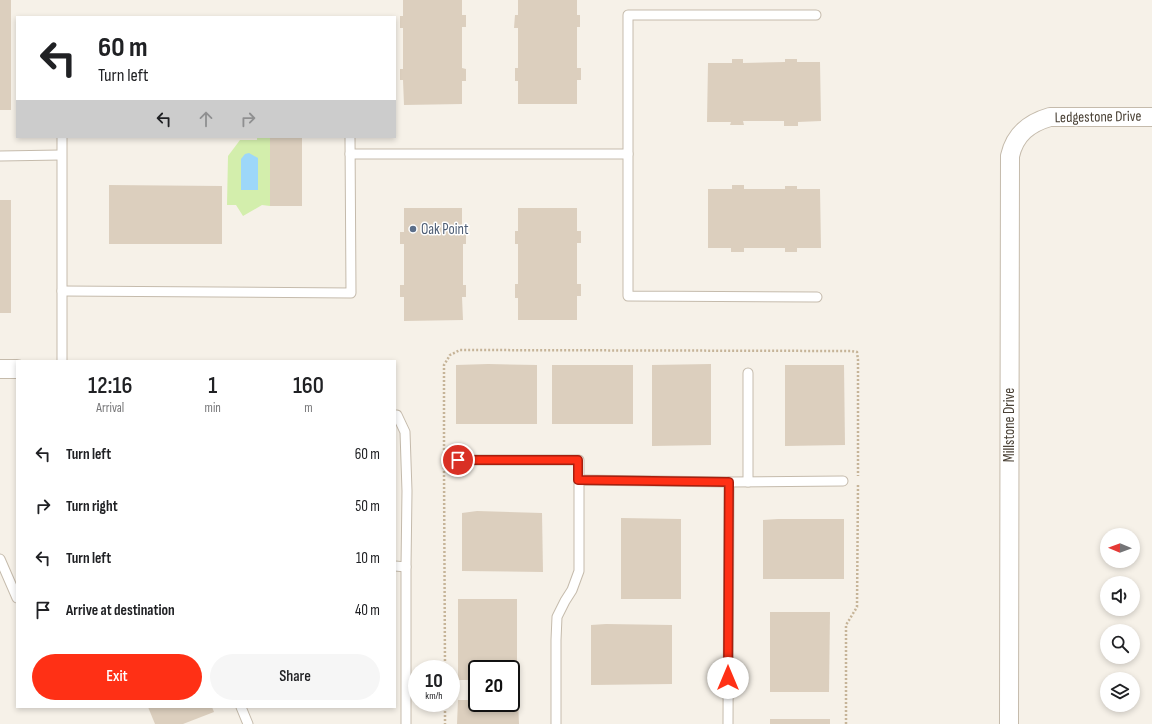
<!DOCTYPE html>
<style>
:root{--surface:#fff;--page:#f6f6f6;--text:#202124;--muted:#757577;--accent:#ff3015}
body{margin:0;font-family:"Sofia Sans Condensed",sans-serif;background:var(--page);color:var(--text);height:100vh;display:flex;flex-direction:column;font-size:15px;white-space:nowrap}
*{box-sizing:border-box;margin:0}
p{font-size:13px;color:var(--muted)}
.icon{flex:none;width:22px;height:22px;fill:none;stroke:currentColor;stroke-width:2;stroke-linecap:round;stroke-linejoin:round}
.map{position:relative;flex:1;overflow:hidden}
.panel{position:absolute;left:16px;top:360px;width:380px;height:348px;display:flex;flex-direction:column;background:var(--surface);border-radius:0px;box-shadow:0 2px 6px #0003}
.panel>*{flex:none}
.top-card{position:absolute;left:16px;top:16px;width:380px;height:122px;border-radius:0px;box-shadow:0 2px 6px #0003;background:#fff;color:var(--text);overflow:hidden}
.needle{width:26px;rotate:271deg}
.tools{position:absolute;left:1100px;top:528px;display:grid;gap:8px}
.tools a{display:grid;place-items:center;width:40px;height:40px;border-radius:50%;background:var(--surface);box-shadow:0 2px 6px #0003;font-size:20px}
.speed{position:absolute;left:408px;top:660px;display:flex;gap:8px;font-size:20px;font-weight:700;text-align:center}
.speed>*{display:grid;place-content:center;width:52px;height:52px;border-radius:50%;background:var(--surface);box-shadow:0 2px 6px #0003;line-height:1}
.speed small{font-size:10px;font-weight:400}
.speed .limit{border:2px solid #111;border-radius:6px;background:#fff;color:#111}
.pin{position:absolute;display:grid;place-items:center;width:34px;height:34px;color:#fff;margin:-17px;border:2px solid #fff;border-radius:50%;box-shadow:0 1px 4px #0007}
.me{position:absolute;width:44px;margin:-22px;rotate:0deg;stroke-linejoin:round;filter:drop-shadow(0 0 3px #0008)}
.turn{display:flex;align-items:center;gap:14px;height:84px;padding:0 16px;font-size:18px}
.turn .icon{width:52px;height:52px;stroke-width:2.5}
.turn b{display:block;font-size:28px;line-height:34px}
.lanes{display:flex;align-items:center;height:38px;padding:0 16px;background:#0003;justify-content:center;gap:20px;direction:ltr}
.lanes .off{opacity:.35}
.eta{display:flex;justify-content:space-evenly;align-items:center;height:68px;text-align:center}
.eta b{font-size:24px;font-weight:600;line-height:28px}
.button{display:flex;gap:8px;margin-top:auto;padding:8px 16px}
.button a{flex:1;height:46px;border-radius:24px;background:var(--accent);color:#fff;font-size:16px;font-weight:600;line-height:46px;text-align:center}
.button a+a{background:var(--page);color:var(--text)}
ul{padding:0;list-style:none}
li{display:flex;align-items:center;gap:12px;height:52px;padding:0 16px}
li div{flex:1}
li b{display:block;font-size:15px}
li em{font-style:normal}
.map>svg:first-child{display:block}
</style>
<div class="map">
<svg width="1152" height="724" viewBox="0 0 1152 724">
<rect width="100%" height="100%" fill="#f6f1e8"/>
<!-- green -->
<polygon fill="#d3eeac" points="257,137 270,137 270,206 262,205 243,216 236,205 227,205 228,156 240,140 257,140"/>
<!-- water -->
<polygon fill="#9dd7f9" points="249,153 258,158 258,190 241,190 241,159 245,154"/>
<!-- building -->
<g fill="#dccfbe">
<rect x="0" y="0" width="11" height="110"/>
<polygon points="403,0 462,0 462,15 466,15 466,27 462,27 462,68 466,69 466,81 462,81 462,104 404,105 403,80 400,80 400,69 403,69 403,28 400,28 400,16 403,16"/>
<polygon points="518,0 577,0 577,15 580,15 580,27 577,27 577,68 581,68 581,80 577,80 577,104 518,104 518,81 515,81 515,68 518,68 518,28 514,28 515,15 518,15"/>
<polygon points="732,59 743,59 743,63 785,62 785,59 797,59 797,62 820,62 821,121 798,122 798,126 784,126 784,121 743,121 744,125 730,125 731,122 707,122 708,63 732,63"/>
<rect x="270" y="137" width="32" height="69"/>
<polygon points="109,185 222,186 222,244 109,244"/>
<polygon points="732,185 744,185 744,189 785,189 785,186 797,186 797,189 820,189 821,248 797,248 797,252 785,252 785,248 744,248 744,252 731,252 731,248 708,248 708,189 732,189"/>
<rect x="0" y="200" width="11" height="113"/>
<polygon points="404,208 462,208 462,232 466,232 466,244 463,244 463,285 466,285 466,297 462,297 463,320 404,321 404,297 400,297 400,285 404,285 404,244 400,244 400,232 404,232"/>
<polygon points="518,208 577,208 577,231 581,231 581,243 577,243 577,284 581,284 581,296 577,296 577,320 518,320 518,298 515,298 515,284 518,284 518,244 515,244 515,231 518,231"/>
<polygon points="488,364 537,365 537,424 456,424 456,365"/>
<polygon points="711,364 711,445 652,446 652,365"/>
<rect x="552" y="365" width="81" height="59"/>
<polygon points="785,365 844,365 845,445 785,446"/>
<polygon points="477,511 542,513 543,572 462,571 462,513"/>
<polygon points="621,518 681,519 681,599 621,599"/>
<polygon points="778,519 844,519 844,579 763,579 763,520"/>
<polygon points="458,599 517,599 517,680 511,680 511,669 477,669 477,680 458,680"/>
<polygon points="770,612 830,612 829,692 770,692"/>
<polygon points="606,624 672,625 672,684 591,685 591,625"/>
<polygon points="458,700 477,700 477,703 511,703 511,700 518,700 519,724 457,724"/>
<polygon points="148,707 212,707 214,712 183,724 155,724"/>
<rect x="770" y="719" width="60" height="5"/>
</g>
<g fill="none" stroke-linecap="round" stroke-linejoin="round">
<defs>
<g id="lane">
<polyline points="816,15 628,15 628,296 817,297"/>
<polyline points="350,154 628,154"/>
<polyline points="0,156 61,155"/>
<polyline points="62,291 351,293 350,137"/>
<polyline points="62,361 62,137"/>
<polyline points="748,373 748,482"/>
<polyline points="395,415 397,415 405,432 407,491 406,567 395,566"/>
<polyline points="458,460 579,460 579,480"/>
<polyline points="729,482 843,481"/>
<polyline points="0,559 17,598"/>
<polyline points="241,707 248,724"/>
<polyline points="406,724 406,567"/>
<polyline points="556,724 556,640 557,617 565,601 572,590 579,571 579,480 729,482 728,724"/>
</g>
<g id="street">
<polyline points="0,369 17,369"/>
<path d="M1009 724 1010 156C1015 134 1029 123 1050 117H1152"/>
</g>
</defs>
<!-- lane casing -->
<use href="#lane" stroke="#c5bbac" stroke-width="11"/>
<!-- street casing -->
<use href="#street" stroke="#c5bbac" stroke-width="20"/>
<!-- path -->
<g stroke="#c6b498" stroke-width="2.5" stroke-dasharray="2 2" stroke-linecap="butt">
<polyline points="444,454 444,365 450,355 460,350 851,351 857,352 858,360 858,476"/>
<polyline points="444,467 445,669"/>
<polyline points="445,703 445,724"/>
<polyline points="846,724 846,625 857,607 858,485"/>
</g>
<!-- lane -->
<use href="#lane" stroke="#fff" stroke-width="9"/>
<!-- street -->
<use href="#street" stroke="#fff" stroke-width="18"/>
</g>
<g fill="none" stroke-linecap="round" stroke-linejoin="round">
<defs>
<polyline id="route" points="458,460 578,460 578,480 729,482 728,678"/>
</defs>
<!-- route casing -->
<use href="#route" stroke="#a61f0e" stroke-width="10"/>
<!-- route -->
<use href="#route" stroke="#ff3015" stroke-width="7"/>
</g>
<!-- markers -->
<circle fill="#5c6f8a" stroke="#fff" stroke-width="1.5" cx="413" cy="229" r="4"/>
<g text-anchor="middle" dominant-baseline="central" stroke-width="3" stroke-linejoin="round" paint-order="stroke">
<!-- street labels -->
<g font-size="15" fill="#4a4135" stroke="#fff">
<text transform="translate(1098 117) rotate(-1)">Ledgestone Drive</text>
<text transform="translate(1009 425) rotate(-90)">Millstone Drive</text>
</g>
<!-- service labels -->
<g font-size="15" fill="#4e5e75" stroke="#fff" text-anchor="start">
<text x="421" y="229">Oak Point</text>
</g>
</g>
</svg>
<div class="tools">
<a><svg class="needle" viewBox="-14 -14 28 28"><path d="M0-13l5 13h-10z" fill="#e53935"/><path d="M0 13l5-13h-10z" fill="#757577"/></svg></a>
<a><svg class="icon" aria-label="sound" viewBox="0 0 24 24"><path d="M4 9h4l5-4v14l-5-4H4zM17 9q2 3 0 6"/></svg></a>
<a><svg class="icon" aria-label="search" viewBox="0 0 24 24"><circle cx="10" cy="10" r="6"/><path d="M15 15l6 6"/></svg></a>
<a><svg class="icon" aria-label="layers" viewBox="0 0 24 24"><path d="M12 4l9 5-9 5-9-5zM3 14l9 5 9-5"/></svg></a>
</div>
<div class="speed"><div>10<small>km/h</small></div><div class="limit">20</div></div>
<div class="pin" style="left:458px;top:460px;background:#d93025"><svg class="icon" aria-label="arrive" viewBox="0 0 24 24"><path d="M6 21V4h12l-3 4 3 4H6"/></svg></div>
<svg class="me" style="left:728px;top:678px" viewBox="-20 -20 40 40"><circle r="19" fill="#fff"/><path d="M0-13L10 11 0 6-10 11z" fill="#ff3015"/></svg>
<div class="top-card">
<div class="turn"><svg class="icon" aria-label="left" viewBox="0 0 24 24"><path d="M17 20v-9H6M10 6l-5 5 5 5"/></svg><div><b>60 m</b>Turn left</div></div>
<div class="lanes"><svg class="icon" aria-label="left" viewBox="0 0 24 24"><path d="M17 20v-9H6M10 6l-5 5 5 5"/></svg><svg class="icon off" aria-label="ahead" viewBox="0 0 24 24"><path d="M12 20V5M6 11l6-6 6 6"/></svg><svg class="icon off" aria-label="right" viewBox="0 0 24 24"><path d="M7 20v-9h11M14 6l5 5-5 5"/></svg></div>
</div>
<section class="panel">
<div class="eta">
<div><b>12:16</b><p>Arrival</p></div>
<div><b>1</b><p>min</p></div>
<div><b>160</b><p>m</p></div>
</div>
<ul>
<li><svg class="icon" aria-label="left" viewBox="0 0 24 24"><path d="M17 20v-9H6M10 6l-5 5 5 5"/></svg><div><b>Turn left</b></div><em>60 m</em></li>
<li><svg class="icon" aria-label="right" viewBox="0 0 24 24"><path d="M7 20v-9h11M14 6l5 5-5 5"/></svg><div><b>Turn right</b></div><em>50 m</em></li>
<li><svg class="icon" aria-label="left" viewBox="0 0 24 24"><path d="M17 20v-9H6M10 6l-5 5 5 5"/></svg><div><b>Turn left</b></div><em>10 m</em></li>
<li><svg class="icon" aria-label="arrive" viewBox="0 0 24 24"><path d="M6 21V4h12l-3 4 3 4H6"/></svg><div><b>Arrive at destination</b></div><em>40 m</em></li>
</ul>
<div class="button"><a>Exit</a><a>Share</a></div>
</section>
</div>
